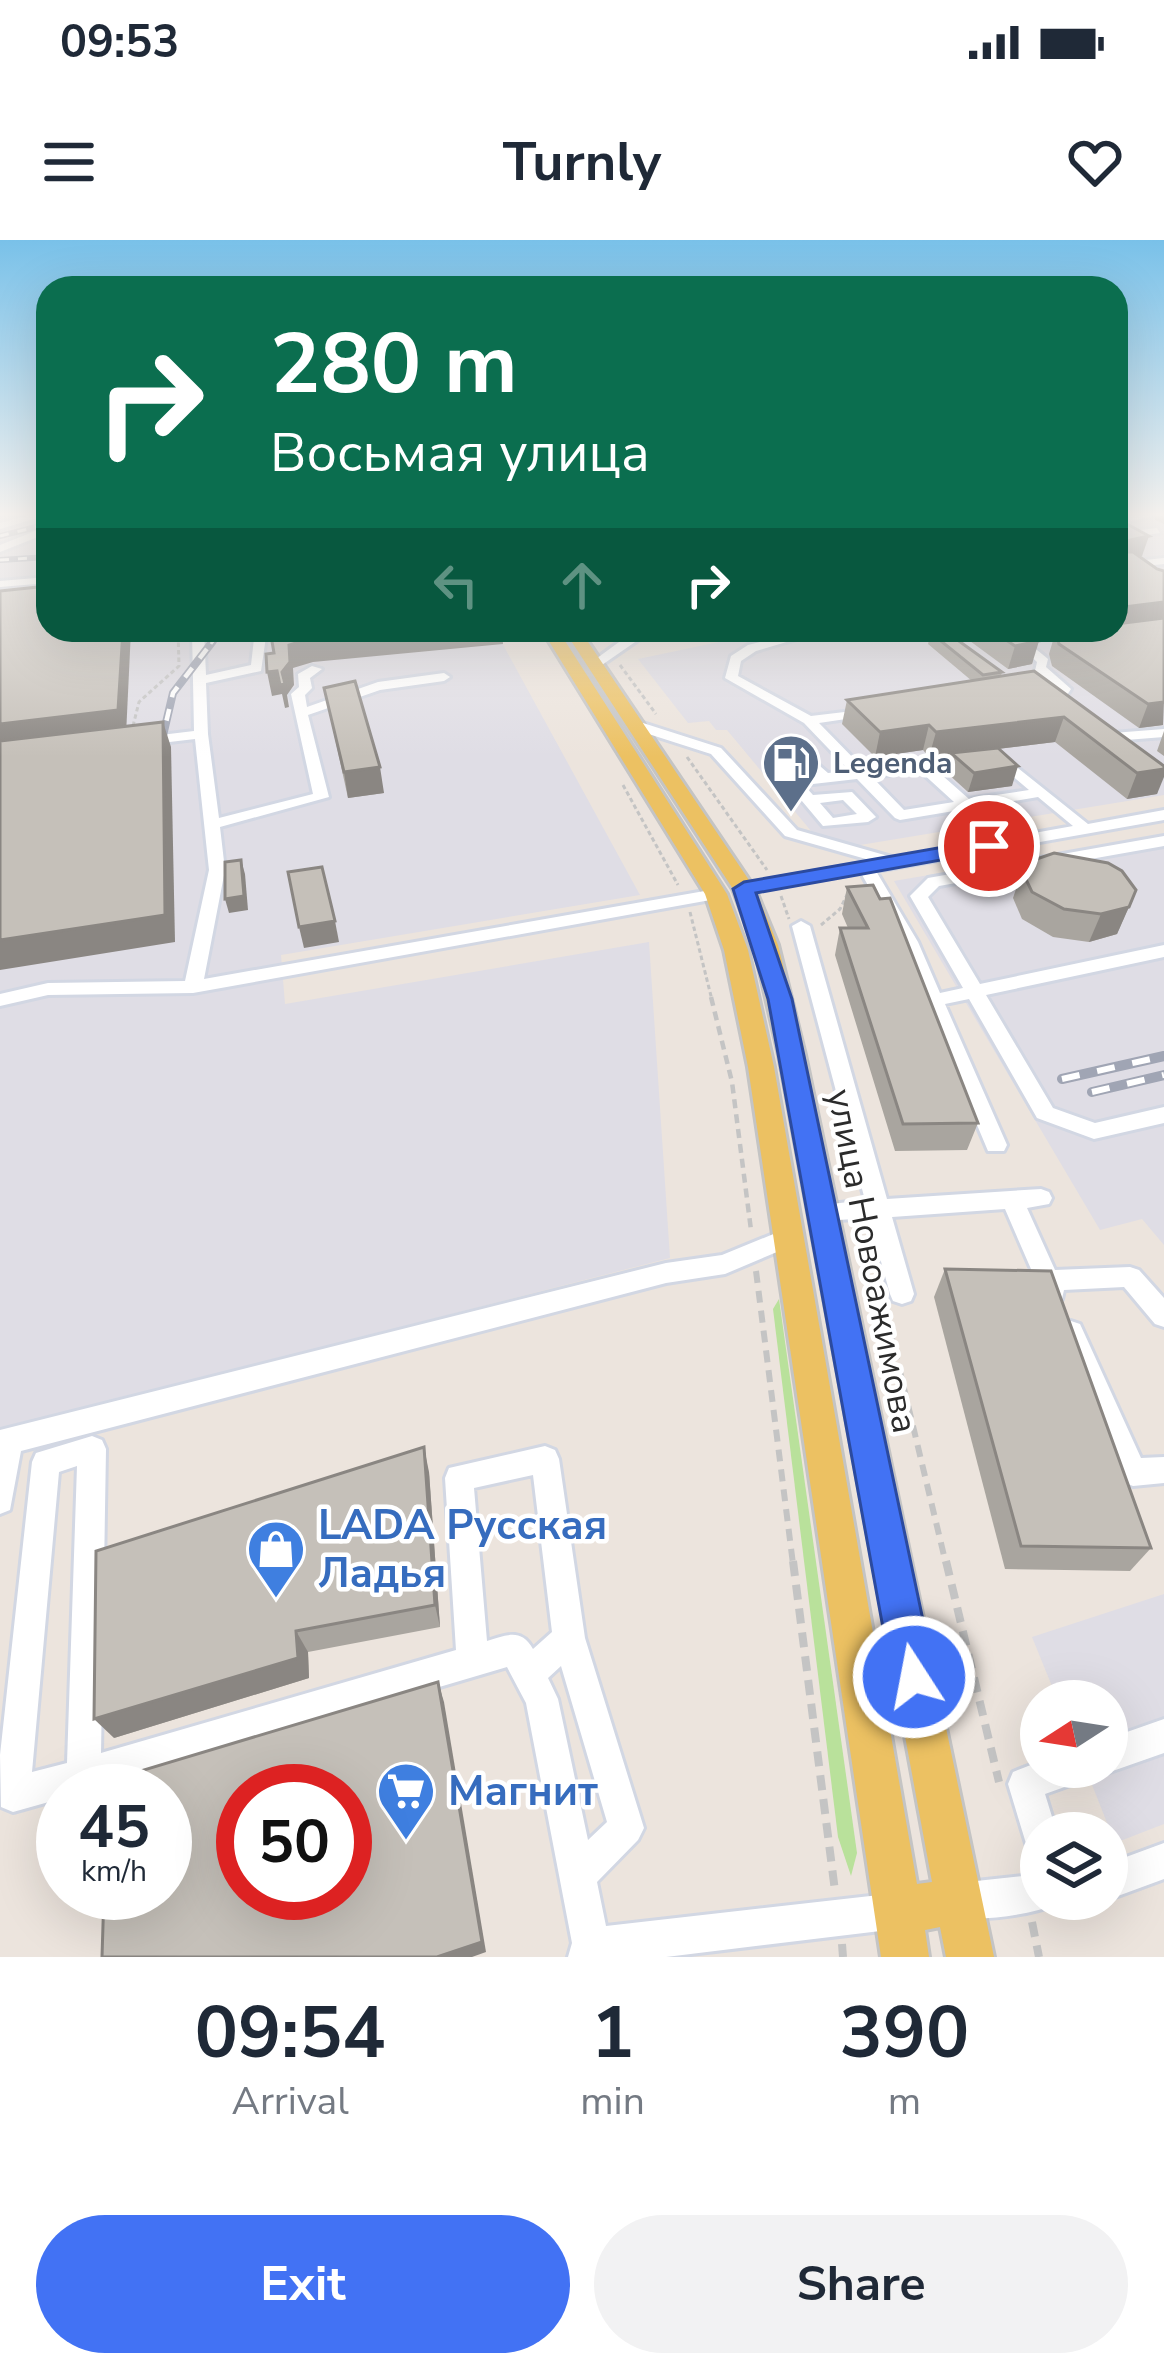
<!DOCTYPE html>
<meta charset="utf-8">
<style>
:root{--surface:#fff;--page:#f2f2f3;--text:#1f2937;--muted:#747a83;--accent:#4272f4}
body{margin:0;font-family:"Nunito Sans",sans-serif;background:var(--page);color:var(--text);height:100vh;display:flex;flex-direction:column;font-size:45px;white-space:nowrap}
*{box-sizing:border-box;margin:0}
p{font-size:39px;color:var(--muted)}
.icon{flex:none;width:66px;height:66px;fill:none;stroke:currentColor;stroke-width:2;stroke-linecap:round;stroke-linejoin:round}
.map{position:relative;height:1717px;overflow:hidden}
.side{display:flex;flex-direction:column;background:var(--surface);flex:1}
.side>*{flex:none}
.hud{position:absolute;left:36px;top:36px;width:1092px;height:366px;border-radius:36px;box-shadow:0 12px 48px #0002;background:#0b6e4f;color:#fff;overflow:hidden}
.needle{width:78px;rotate:258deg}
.tools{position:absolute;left:1020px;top:1440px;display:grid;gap:24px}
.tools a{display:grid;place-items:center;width:108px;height:108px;border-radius:50%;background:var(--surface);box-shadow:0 12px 48px #0002;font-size:60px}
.speed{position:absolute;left:36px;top:1524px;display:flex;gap:24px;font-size:60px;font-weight:700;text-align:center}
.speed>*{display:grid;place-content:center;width:156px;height:156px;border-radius:50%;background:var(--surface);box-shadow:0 12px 48px #0002;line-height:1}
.speed small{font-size:30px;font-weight:400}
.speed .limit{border:18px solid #d22;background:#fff;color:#111}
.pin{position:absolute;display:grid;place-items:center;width:102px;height:102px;color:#fff;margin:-51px;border:6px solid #fff;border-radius:50%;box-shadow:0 3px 12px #0007}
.me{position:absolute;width:132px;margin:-66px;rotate:349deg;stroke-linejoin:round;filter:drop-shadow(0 0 9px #0008)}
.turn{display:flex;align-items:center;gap:42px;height:252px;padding:0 36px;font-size:54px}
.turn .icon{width:156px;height:156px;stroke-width:2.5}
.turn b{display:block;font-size:84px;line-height:102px}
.lanes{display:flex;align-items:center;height:114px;padding:0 36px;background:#0003;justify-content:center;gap:60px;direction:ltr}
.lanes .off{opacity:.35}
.eta{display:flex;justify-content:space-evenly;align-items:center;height:204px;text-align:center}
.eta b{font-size:72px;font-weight:700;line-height:84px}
.action{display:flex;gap:24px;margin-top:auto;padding:24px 36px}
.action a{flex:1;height:138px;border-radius:72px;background:var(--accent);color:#fff;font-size:48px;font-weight:700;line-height:138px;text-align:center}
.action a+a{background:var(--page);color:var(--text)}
.status{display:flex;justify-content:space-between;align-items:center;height:84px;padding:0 60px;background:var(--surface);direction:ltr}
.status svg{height:33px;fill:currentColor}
header{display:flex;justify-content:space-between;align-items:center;height:156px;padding:0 36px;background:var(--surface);font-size:54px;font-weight:700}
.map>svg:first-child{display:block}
</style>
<div class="status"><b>09:53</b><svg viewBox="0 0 49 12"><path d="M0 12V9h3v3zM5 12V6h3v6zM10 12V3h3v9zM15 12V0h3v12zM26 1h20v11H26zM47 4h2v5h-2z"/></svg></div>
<header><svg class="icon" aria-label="menu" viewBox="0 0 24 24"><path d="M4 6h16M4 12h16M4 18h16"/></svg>Turnly<svg class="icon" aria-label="heart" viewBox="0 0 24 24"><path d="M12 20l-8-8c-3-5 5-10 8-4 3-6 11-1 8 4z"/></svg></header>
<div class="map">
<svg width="1164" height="1717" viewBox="0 0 1164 1717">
<rect width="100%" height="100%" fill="#ece4dd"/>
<!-- industrial -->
<g fill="#dfdde5">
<polygon points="0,276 48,276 48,390 495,390 640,655 281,715 285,764 649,702 670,1018 0,1190"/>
<polygon points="1116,276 1164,276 1164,555 848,607 816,597 727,490 716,490 709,481 688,483 638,419 719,402 723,397 714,390 1116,390"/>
<polygon points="1164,595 1164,1005 1142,979 1100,990 894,641"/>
<polygon points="1164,1354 1164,1584 1115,1603 1085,1527 1107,1527 1107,1461 1058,1461 1032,1397"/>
</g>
<!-- green -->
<polygon fill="#b9e19b" points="779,1059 857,1613 851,1636 838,1597 773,1069"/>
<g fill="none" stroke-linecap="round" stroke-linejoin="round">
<defs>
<g id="minor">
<polygon points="27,276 44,276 0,289 0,283"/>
<polygon points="1127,276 1154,276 1131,281"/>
<polygon points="48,286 48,293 0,312 0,305"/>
<polygon points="1157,288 1160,293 1116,299 1116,293"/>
<polygon points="1164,318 1164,324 1116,329 1116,323"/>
<polygon points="48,337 48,343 0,347 0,341"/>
<polygon points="192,390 204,390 206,435 251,425 255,390 267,390 261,431 206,443 208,494 219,578 313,554 291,454 299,447 298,434 312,426 322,429 310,438 312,448 305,455 307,467 378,442 444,433 450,437 444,441 380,450 308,475 329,557 220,587 225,630 204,739 716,649 724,654 716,659 193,753 48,755 0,766 0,754 48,743 185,741 209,630 195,499 144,505 137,501 144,497 194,491"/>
<polygon points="643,390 661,390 638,400 599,427 589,424 630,394"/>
<path d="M807 390H827L756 411 741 421 738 436 811 476 878 468 880 471 873 475 819 483 864 529 999 513 1088 584 1164 570V580L876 631 918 702 940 753 963 748 910 656 928 638 1164 596V606L939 646 928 657 980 744 1164 705V717L986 755 1053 868 1095 883 1164 867V883L1094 899 1037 878 969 759 945 764 1007 905 1004 911H988L900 702 861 633 738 653V645L744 644 873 621 785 596 711 514 633 489V483H643L721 508 797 590 895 618 1073 586 1038 557 900 580 895 578 857 539 804 545 813 555 852 552 876 577 868 582 823 586 770 523 782 520 797 537 813 535 799 518 806 514 828 533 850 531 804 483 725 438 731 416 748 405ZM996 522 1029 550 969 559 935 529ZM920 531 954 562 904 570 872 537ZM843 560 857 574 833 578 820 563Z"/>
<path d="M979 390C1005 390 1030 402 1048 419L1046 427 1071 449 1061 464 1070 470V476H1060L1047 465 1058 450 1035 431 1037 422 1026 412Z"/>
<polygon points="1164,489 1164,497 1100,502 1093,498 1100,494"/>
<polygon points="801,681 810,686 887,959 1041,949 1049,952 1052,958 1049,964 1027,968 1055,1030 1130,1027 1139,1030 1164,1058 1164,1087 1155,1084 1124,1047 1064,1050 1062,1059 1053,1062 1044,1059 1005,969 892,977 914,1054 911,1061 902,1064 893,1061 890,1054 869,978 823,981 815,978 811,972 815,966 865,960 792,686"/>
<polygon points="788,988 796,990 800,997 796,1004 725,1034 666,1043 21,1211 10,1270 0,1274 0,1190 666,1023 722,1015"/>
<polygon points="1071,1081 1080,1084 1141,1218 1164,1217 1164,1243 1133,1246 1123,1242 1058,1092 1062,1084"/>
<path d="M92 1196 102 1200 106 1209 101 1513 456 1410 445 1238 449 1228 545 1206 555 1210 559 1219 585 1398 644 1588 638 1600 597 1642 606 1686 897 1653 910 1658 915 1671 910 1684 897 1689 666 1717H568L572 1703 526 1463 507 1427 88 1551H63V1558L13 1572 1 1567 0 1515 32 1222 36 1213ZM77 1226 67 1523 32 1532 59 1232ZM533 1235 552 1392 533 1409C521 1388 507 1395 487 1401L474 1248ZM561 1426 607 1582 588 1600 558 1459 548 1438Z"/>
<polygon points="1164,1479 1164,1513 1107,1533 1095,1528 1107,1527 1107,1499"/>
<polygon points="1041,1521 1041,1527 1092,1527 1087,1539 1045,1554 1057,1593 1041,1593 1041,1615 1028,1610 1008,1544 1013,1532"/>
<polygon points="1164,1603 1164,1639 1107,1660 1104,1659 1107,1659 1107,1624"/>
<path d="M1041 1634V1659H1056L1054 1665C1030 1675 968 1684 945 1674L940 1661 945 1648 958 1643Z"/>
</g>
<polygon id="major" points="542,390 558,390 727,654 748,710 774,827 917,1644 932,1642 779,815 754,705 733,649 564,390 580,390 755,649 778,705 805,815 994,1717 946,1717 940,1687 925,1690 929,1717 881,1717 748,827 724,710 705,654"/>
</defs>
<!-- minor casing -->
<use href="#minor" stroke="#d2d7e3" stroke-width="6"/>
<!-- major casing -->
<use href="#major" stroke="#c4c4c4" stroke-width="6"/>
<!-- path-far3 -->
<g stroke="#c4c4c4" stroke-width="3" stroke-dasharray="4.5 3" stroke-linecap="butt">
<polyline points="620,425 656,474"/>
<polyline points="133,486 139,462 179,426 178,390"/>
<polyline points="687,517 767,630"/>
<polyline points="623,545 678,645"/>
<polyline points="781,656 789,679"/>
<polyline points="690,672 712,760"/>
<polyline points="821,685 840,669 848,653"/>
</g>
<!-- path-far2 -->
<polyline stroke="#c4c4c4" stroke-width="4.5" stroke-dasharray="9 6" stroke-linecap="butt" points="711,757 732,842 751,990"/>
<!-- path-far1 -->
<g stroke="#c4c4c4" stroke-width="6" stroke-dasharray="12 8" stroke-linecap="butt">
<polyline points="756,1031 793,1324"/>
<polyline points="885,1069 946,1324"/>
</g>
<!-- path -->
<g stroke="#c4c4c4" stroke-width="8" stroke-dasharray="15 9" stroke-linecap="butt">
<polyline points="793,1321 835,1651"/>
<polyline points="946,1321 999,1542"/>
<polyline points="1032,1682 1039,1717"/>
<polyline points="842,1704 843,1717"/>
</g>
<!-- minor -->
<use href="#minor" fill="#fff" fill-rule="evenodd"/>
<!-- major -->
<use href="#major" fill="#ecc162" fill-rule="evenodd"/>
<defs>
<g id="rail-far2">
<polyline points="0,296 48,284"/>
<polyline points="0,320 48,317"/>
<polyline points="211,404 221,390"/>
</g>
<polyline id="rail-far1" points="161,504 173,453 213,401"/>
<g id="rail">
<polyline points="1062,839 1164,816"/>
<polyline points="1092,852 1164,835"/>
</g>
</defs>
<!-- rail-far2 casing -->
<use href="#rail-far2" stroke="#a0a5b4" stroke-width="6"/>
<!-- rail-far1 casing -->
<use href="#rail-far1" stroke="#a0a5b4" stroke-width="8"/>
<!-- rail casing -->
<use href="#rail" stroke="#a0a5b4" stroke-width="10"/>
<!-- rail-far2 -->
<use href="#rail-far2" stroke="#fff" stroke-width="3" stroke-dasharray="9" stroke-linecap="butt"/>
<!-- rail-far1 -->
<use href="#rail-far1" stroke="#fff" stroke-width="4.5" stroke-dasharray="12" stroke-linecap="butt"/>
<!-- rail -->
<use href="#rail" stroke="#fff" stroke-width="6" stroke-dasharray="18" stroke-linecap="butt"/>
</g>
<!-- wall -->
<g fill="#a9a59f">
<polygon points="1156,276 1164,276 1164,284 1155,280"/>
<polygon points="1116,278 1142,316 1140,316 1163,485 1139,488 1052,426 1049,414 1054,397 1036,400 1032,424 1008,429 955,390 1116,390"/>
<polygon points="931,393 1002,432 1001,436 1164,526 1157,554 1127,559 1055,502 998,509 1012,546 968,552 946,532 950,514 929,517 923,510 875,517 842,484 847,460 972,441 928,404"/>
<polygon points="324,448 384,553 348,558"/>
<polygon points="1164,491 1164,516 1157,511"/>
<polygon points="1022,631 1136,650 1117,694 1089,702 1053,697 1022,679 1013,658"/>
<polygon points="847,647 978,883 967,910 895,911 835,715 840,688 848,688 842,674"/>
<polygon points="945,1029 1151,1308 1130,1331 1005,1329 934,1057"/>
<polygon points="429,1232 440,1387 308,1412 309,1438 114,1498"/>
</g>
<!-- shaded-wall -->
<g fill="#8a8682">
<polygon points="1149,296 1142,316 1116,322 1116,303"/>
<polygon points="1164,362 1164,383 1116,389 1116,368"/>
<polygon points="123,390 131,390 126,495 0,510 0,484"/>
<polygon points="409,390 502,390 503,404 313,422 293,428 294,445 287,455 289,467 285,468 282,454 272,456 267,432 282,432 289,405 309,399"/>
<polygon points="1035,390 1111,390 1056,392 1054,397 1032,400"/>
<polygon points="1039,401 1032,424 1008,429 1015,406"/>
<polygon points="1164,461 1163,485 1139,488 1148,464"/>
<polygon points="1064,477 1055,502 929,517 936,492"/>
<polygon points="163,482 171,507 175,702 0,730 0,700"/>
<polygon points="929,485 923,510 875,517 880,492"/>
<polygon points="1018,526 1012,546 968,552 974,533"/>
<polygon points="380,527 384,553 348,558 344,532"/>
<polygon points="1164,529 1164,537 1157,554 1127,559 1137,533"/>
<polygon points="241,620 245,634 248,670 229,673 225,659"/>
<polygon points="1129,667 1117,694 1089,702 1101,674"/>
<polygon points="335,681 339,702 304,708 299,687"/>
<polygon points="424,1207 429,1232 440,1387 435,1365"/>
<polygon points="296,1391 308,1412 309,1438 114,1498 94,1479"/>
<polygon points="438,1442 444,1462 486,1712 472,1717 437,1717"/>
</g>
<!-- building -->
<g fill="#c5c0b9" stroke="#8a8682" stroke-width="3" fill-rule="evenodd">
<polygon points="1116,278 1149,296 1116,303 1120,312 1133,312 1157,329 1164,331 1164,362 1116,368"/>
<polygon points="48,346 48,390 123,390 118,470 0,484 0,351"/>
<polygon points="1164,378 1164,462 1148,464 1059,404 1056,392 1116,390 1116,384"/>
<polygon points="270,390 409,390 309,399 289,405 290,422 282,432 285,444 280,445 277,431 267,432 266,414 274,413"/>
<polygon points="991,390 1017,390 1039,401 1015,406"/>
<polygon points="945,391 1002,432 983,435 931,393"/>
<polygon points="1034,431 1164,526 1164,529 1137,533 1064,477 936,492 929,485 880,492 847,460"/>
<polygon points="355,441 380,527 344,532 324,448"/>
<polygon points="163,482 165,675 0,700 0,501"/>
<polygon points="998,508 1018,526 974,533 951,513"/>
<polygon points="1054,613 1108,623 1122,631 1136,650 1129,667 1101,674 1064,669 1032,652 1022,631 1028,622"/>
<polygon points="241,620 244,656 225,659 225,622"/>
<polygon points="322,627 335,681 299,687 288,632"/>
<polygon points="873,645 880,659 890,658 978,883 903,884 840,688 868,688 847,647"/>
<polygon points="945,1029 1051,1031 1151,1308 1021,1306"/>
<polygon points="424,1207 435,1365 296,1391 298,1418 94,1479 96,1311"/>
<path d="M438 1442 482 1702 437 1717H102L104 1653H165V1551H107V1541ZM243 1551H345V1653H243Z"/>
</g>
<!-- sky -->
<linearGradient id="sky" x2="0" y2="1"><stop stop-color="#79c1e9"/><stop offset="0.53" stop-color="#f6f3f0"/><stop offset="1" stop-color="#f6f3f0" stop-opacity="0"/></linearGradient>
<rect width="1164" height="517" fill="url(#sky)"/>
<!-- route -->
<polygon fill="#4272f4" stroke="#2b4a9f" stroke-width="3" points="989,599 1000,606 997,610 756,653 792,759 935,1437 928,1452 914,1458 899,1452 892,1437 768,759 733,649 744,642"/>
<!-- icons -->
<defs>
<symbol id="fuel-pin" viewBox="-11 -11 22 30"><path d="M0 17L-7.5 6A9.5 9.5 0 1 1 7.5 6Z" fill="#5c6f8a" stroke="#fff"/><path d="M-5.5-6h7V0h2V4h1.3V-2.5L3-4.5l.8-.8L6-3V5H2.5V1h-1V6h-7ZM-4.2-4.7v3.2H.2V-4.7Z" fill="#fff"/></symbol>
<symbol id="shop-pin" viewBox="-11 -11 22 30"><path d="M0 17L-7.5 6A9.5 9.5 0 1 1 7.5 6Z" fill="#3f7fe0" stroke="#fff"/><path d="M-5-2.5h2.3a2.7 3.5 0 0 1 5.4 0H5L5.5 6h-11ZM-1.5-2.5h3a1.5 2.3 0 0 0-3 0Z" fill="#fff"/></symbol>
<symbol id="supermarket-pin" viewBox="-11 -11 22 30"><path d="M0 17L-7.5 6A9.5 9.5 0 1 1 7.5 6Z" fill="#3f7fe0" stroke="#fff"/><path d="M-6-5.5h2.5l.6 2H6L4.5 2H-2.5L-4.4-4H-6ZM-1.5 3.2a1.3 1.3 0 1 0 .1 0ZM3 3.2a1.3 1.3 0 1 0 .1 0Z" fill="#fff"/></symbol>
</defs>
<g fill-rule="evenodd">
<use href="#fuel-pin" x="758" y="490" width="66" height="90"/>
<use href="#shop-pin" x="243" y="1276" width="66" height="90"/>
<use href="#supermarket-pin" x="373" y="1518" width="66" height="90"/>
</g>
<g text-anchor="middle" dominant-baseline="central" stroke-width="9" stroke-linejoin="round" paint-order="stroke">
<!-- far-service labels -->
<g font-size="30" font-weight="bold" fill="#4e5e75" stroke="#fff" text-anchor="start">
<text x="833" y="523">Legenda</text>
</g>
<!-- street labels -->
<g font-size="36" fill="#2b2b2b" stroke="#fff">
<text transform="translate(872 1021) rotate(79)">улица Новоажимова</text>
</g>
<!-- near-shop labels -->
<g font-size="42" font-weight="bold" fill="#366cbe" stroke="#fff" text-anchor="start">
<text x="318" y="1285">LADA Русская<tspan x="318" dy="48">Ладья</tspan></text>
<text x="448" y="1551">Магнит</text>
</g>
</g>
</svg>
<div class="tools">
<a><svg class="needle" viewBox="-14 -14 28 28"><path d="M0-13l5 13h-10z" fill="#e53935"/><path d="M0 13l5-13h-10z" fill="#747a83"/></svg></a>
<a><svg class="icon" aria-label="layers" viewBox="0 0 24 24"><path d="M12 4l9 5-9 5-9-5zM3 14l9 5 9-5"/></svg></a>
</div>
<div class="speed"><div>45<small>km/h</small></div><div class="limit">50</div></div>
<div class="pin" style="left:989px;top:606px;background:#d93025"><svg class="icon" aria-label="arrive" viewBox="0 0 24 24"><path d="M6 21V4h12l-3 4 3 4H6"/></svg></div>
<svg class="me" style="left:914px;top:1437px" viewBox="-20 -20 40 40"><circle r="17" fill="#4272f4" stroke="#fff" stroke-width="3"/><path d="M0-11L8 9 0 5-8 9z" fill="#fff"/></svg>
<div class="hud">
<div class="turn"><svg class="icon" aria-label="right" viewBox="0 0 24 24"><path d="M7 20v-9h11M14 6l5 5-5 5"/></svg><div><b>280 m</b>Восьмая улица</div></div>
<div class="lanes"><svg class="icon off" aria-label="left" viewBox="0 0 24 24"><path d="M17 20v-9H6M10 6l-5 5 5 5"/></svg><svg class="icon off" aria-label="ahead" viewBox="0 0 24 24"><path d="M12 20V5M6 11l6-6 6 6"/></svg><svg class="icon" aria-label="right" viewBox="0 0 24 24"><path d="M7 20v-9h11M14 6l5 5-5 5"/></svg></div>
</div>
</div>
<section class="side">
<div class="eta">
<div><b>09:54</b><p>Arrival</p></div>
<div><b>1</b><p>min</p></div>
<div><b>390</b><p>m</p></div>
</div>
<div class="action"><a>Exit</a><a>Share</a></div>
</section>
